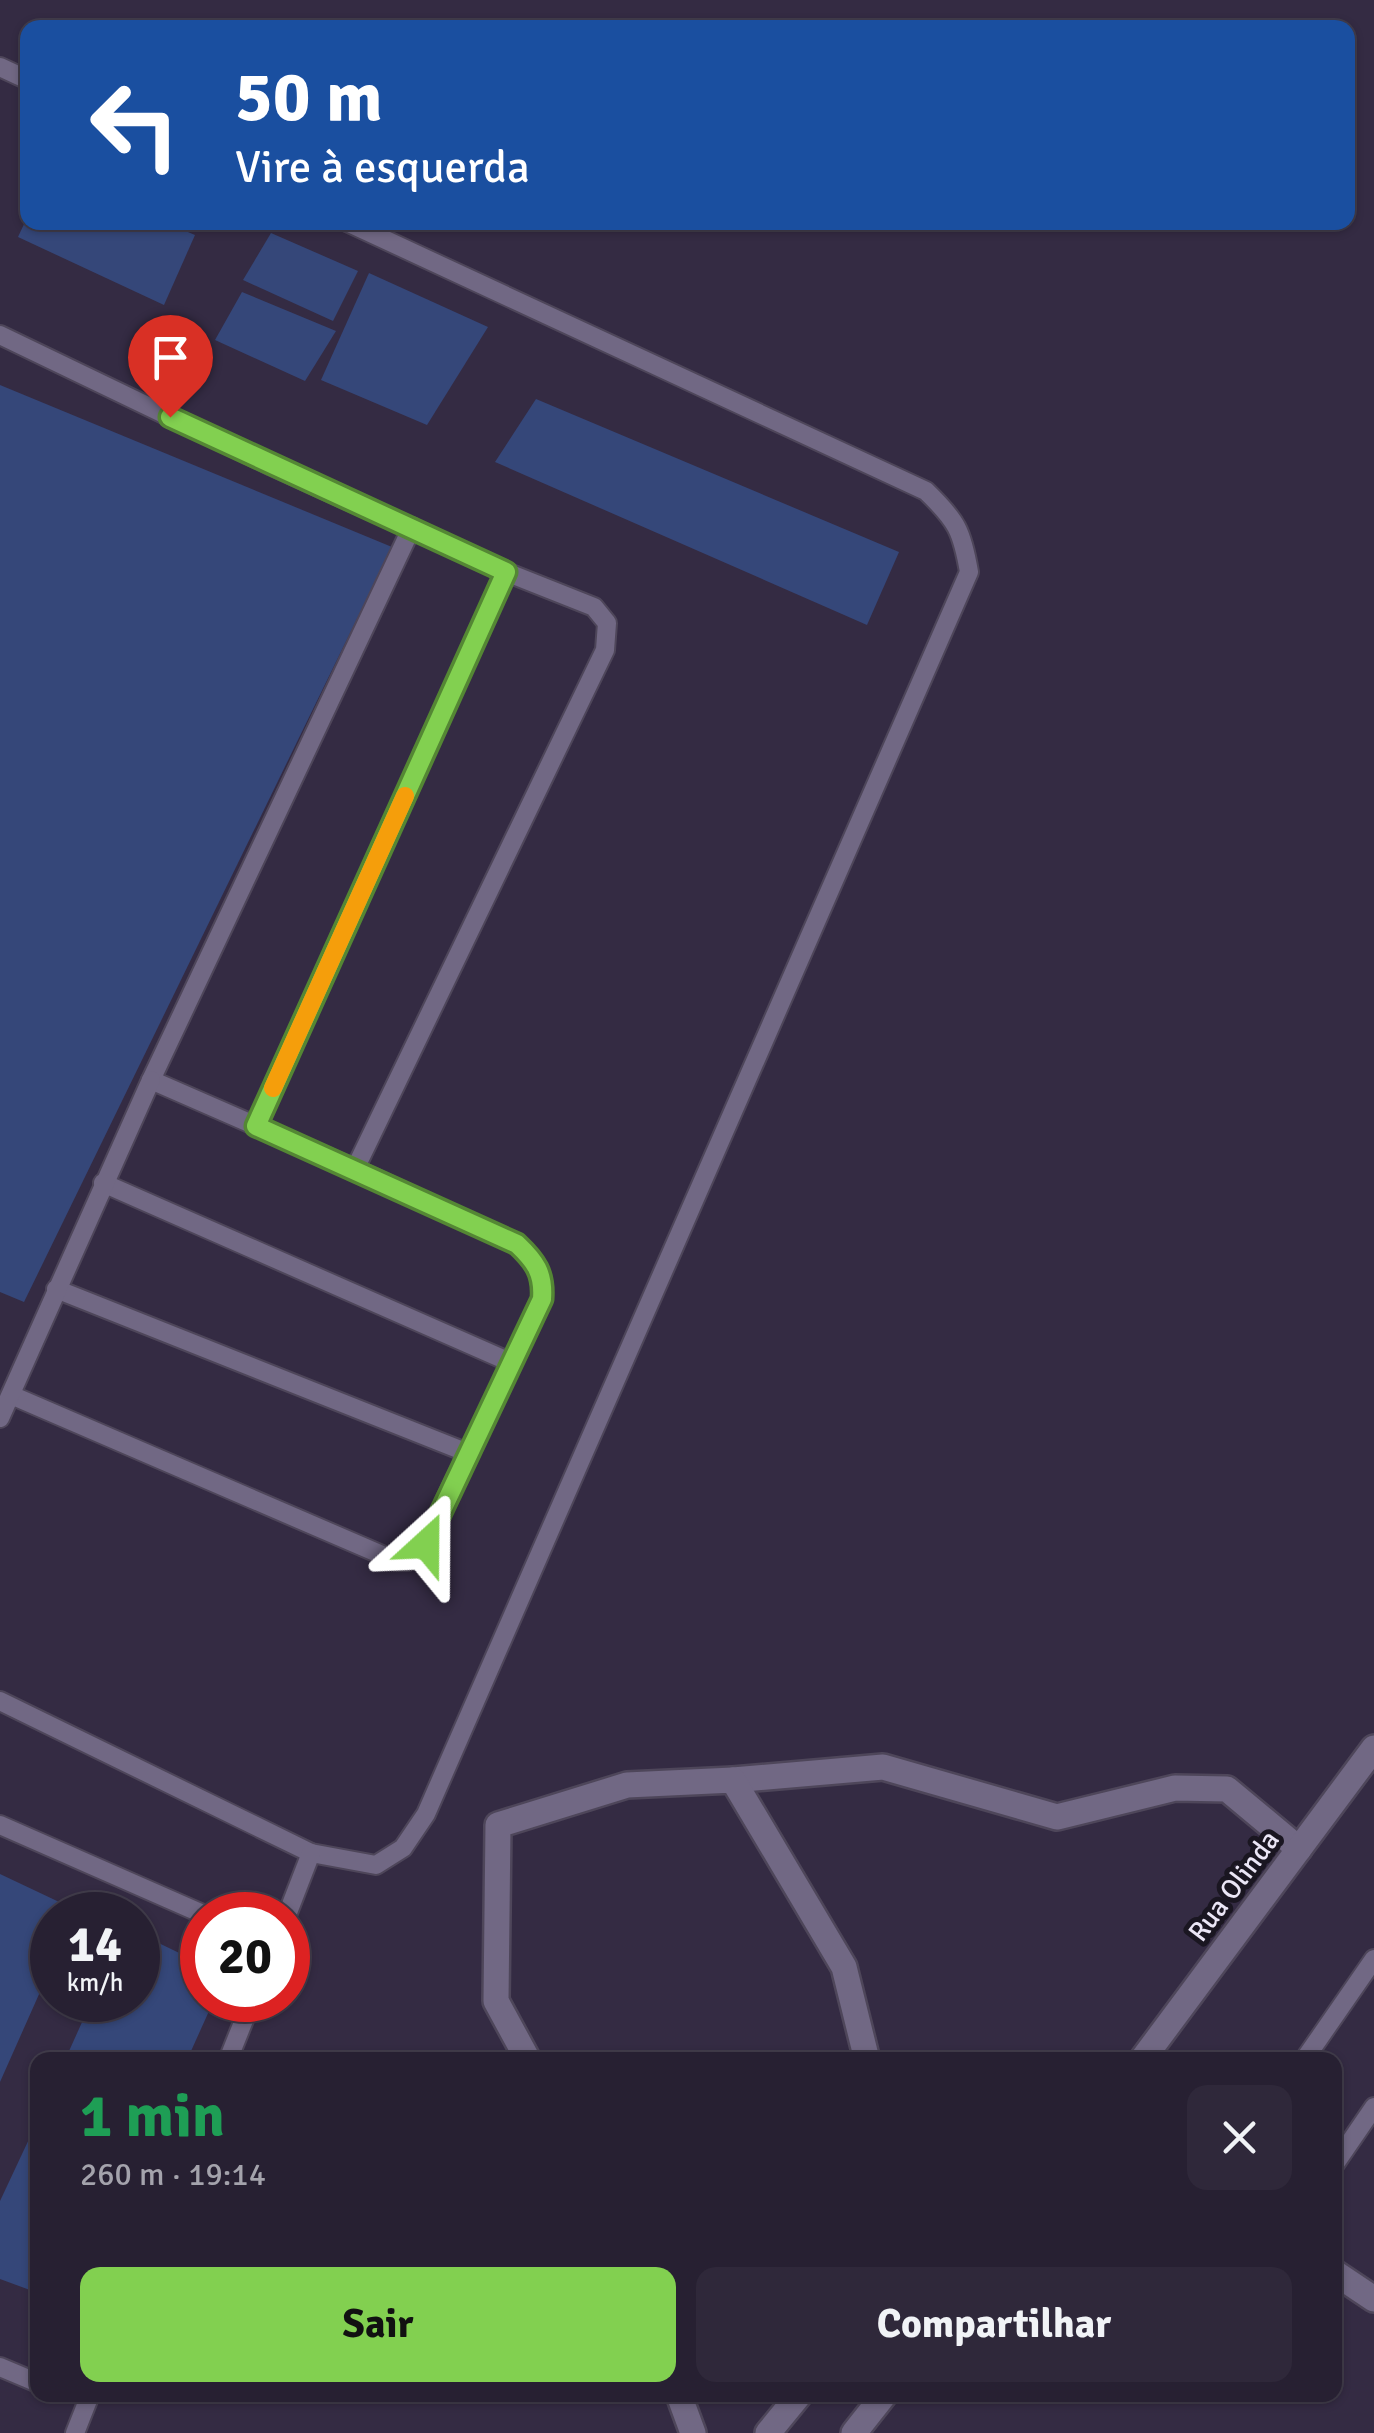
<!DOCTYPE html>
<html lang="pt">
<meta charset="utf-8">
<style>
:root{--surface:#272032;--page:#2f283a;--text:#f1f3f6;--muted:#a4a3ac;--line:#433e4d;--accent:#82d050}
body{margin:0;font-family:Signika,sans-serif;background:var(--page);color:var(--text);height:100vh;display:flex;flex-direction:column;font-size:38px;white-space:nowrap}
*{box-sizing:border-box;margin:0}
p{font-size:32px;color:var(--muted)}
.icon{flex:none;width:55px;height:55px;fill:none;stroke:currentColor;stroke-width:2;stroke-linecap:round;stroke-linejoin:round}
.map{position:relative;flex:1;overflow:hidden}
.sheet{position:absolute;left:30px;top:2052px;width:1312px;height:350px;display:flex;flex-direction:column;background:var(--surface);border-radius:20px;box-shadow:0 2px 8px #0004,0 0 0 2px var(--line)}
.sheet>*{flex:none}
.top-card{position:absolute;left:20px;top:20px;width:1335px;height:210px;border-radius:20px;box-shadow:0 2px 8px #0004,0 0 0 2px var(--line);background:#1a4fa0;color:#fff;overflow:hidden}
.speed{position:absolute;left:30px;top:1892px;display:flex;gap:20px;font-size:50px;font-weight:700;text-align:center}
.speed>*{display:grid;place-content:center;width:130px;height:130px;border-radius:50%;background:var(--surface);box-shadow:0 2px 8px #0004,0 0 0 2px var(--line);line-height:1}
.speed small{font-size:25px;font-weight:400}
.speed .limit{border:15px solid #d22;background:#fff;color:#111}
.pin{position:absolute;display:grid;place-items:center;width:85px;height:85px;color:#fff;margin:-102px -42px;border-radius:50% 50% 50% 0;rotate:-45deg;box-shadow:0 0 10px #0007}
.pin .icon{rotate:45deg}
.me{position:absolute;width:110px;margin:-55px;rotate:24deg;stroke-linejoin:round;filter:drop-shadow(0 0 8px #0008)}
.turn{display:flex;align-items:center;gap:35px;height:210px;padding:0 50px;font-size:45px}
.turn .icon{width:130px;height:130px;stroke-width:2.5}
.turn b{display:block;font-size:70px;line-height:85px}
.round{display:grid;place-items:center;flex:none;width:105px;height:105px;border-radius:20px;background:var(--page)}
.overview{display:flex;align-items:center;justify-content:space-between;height:170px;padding:0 50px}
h1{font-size:60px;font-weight:800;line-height:75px;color:#1e9e55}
.action{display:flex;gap:20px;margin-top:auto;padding:20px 50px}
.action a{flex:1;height:115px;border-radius:20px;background:var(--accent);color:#111;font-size:40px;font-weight:800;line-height:115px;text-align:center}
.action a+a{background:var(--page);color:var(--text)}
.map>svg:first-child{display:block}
</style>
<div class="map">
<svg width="1374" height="2433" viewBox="0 0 1374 2433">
<rect width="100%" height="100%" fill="#342b43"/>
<!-- building -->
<g fill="#354779">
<polygon points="25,222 164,222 195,235 164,305 18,237"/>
<polygon points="271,233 358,271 333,321 243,280"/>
<polygon points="369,273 488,327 427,425 321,380"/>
<polygon points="242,292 336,331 305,381 215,340"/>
<polygon points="0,385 392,547 24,1302 0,1292"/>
<polygon points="536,399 899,552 867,625 495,462"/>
<polygon points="0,1874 74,1909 72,1915 52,1915 52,1965 0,2082"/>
<polygon points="138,1933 202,1964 202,2000 214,2000 187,2060 65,2060 92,2000 138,2000"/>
<polygon points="38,2120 38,2293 0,2279 0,2201"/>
</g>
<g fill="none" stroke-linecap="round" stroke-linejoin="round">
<defs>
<g id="service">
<polyline points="0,67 28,80"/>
<polyline points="0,335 272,466 506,572 594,607 607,623 605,650 355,1169 151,1080 412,527"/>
<polyline points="256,1126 506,572"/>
<polyline points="103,1183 512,1363"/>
<polyline points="56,1289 468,1453"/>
<path d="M11 1395 396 1561H408L419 1554 543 1299C544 1273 535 1261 517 1244L355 1169"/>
<polyline points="0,1418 151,1080"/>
<path d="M0 1701 311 1853 376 1865 403 1848 426 1814 969 572C962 531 957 521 926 491L347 222"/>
<polyline points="0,1825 205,1915"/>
<polyline points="287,1915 311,1853"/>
<polyline points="228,2060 252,2000"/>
<polyline points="1304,2060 1374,1959"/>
<polyline points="1335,2164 1374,2107"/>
<polyline points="0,2367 38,2383"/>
<polyline points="75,2433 90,2395"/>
</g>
<g id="minor">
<polyline points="733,1780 883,1767 1057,1817 1175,1788 1227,1789 1299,1849"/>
<polyline points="528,2060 496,2001 498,1825 627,1785 733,1780 844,1967 867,2060"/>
<polyline points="1142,2060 1374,1748"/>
<polyline points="1335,2273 1374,2299"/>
<polyline points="679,2395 693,2433"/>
<polyline points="768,2433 799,2395"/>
<polyline points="854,2433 884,2395"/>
</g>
</defs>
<!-- service casing -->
<use href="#service" stroke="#4e465a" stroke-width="22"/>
<!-- minor casing -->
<use href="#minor" stroke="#4e465a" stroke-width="30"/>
<!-- service -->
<use href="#service" stroke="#716884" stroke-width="18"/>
<!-- minor -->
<use href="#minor" stroke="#716884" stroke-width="25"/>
</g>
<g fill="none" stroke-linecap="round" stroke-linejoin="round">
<defs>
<path id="route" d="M170 417 506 572 256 1126 517 1244C535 1261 544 1273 542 1299L426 1544"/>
</defs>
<!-- route casing -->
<use href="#route" stroke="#548734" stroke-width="25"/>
<!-- route -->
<use href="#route" stroke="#82d050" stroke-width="18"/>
<!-- slow -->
<polyline stroke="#f59e0b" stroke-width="18" points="273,1088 405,796"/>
</g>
<g text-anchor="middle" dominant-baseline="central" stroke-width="10" stroke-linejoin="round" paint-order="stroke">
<!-- street labels -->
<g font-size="28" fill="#ebe6f6" stroke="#1a1621">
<text transform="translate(1234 1886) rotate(-53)">Rua Olinda</text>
</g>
</g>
</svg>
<div class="speed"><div>14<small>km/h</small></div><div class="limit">20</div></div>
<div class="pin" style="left:170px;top:417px;background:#d93025"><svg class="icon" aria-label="arrive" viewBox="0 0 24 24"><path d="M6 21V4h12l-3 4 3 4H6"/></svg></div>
<svg class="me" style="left:426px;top:1544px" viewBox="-20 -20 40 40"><path d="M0-17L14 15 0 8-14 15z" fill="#82d050" stroke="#fff" stroke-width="4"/></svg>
<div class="top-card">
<div class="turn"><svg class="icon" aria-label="left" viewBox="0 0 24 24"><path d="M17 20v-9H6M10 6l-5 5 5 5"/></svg><div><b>50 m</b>Vire à esquerda</div></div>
</div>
<section class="sheet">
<div class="overview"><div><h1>1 min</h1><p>260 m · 19:14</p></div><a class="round"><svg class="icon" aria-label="close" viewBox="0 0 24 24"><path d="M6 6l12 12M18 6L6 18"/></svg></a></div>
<div class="action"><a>Sair</a><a>Compartilhar</a></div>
</section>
</div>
